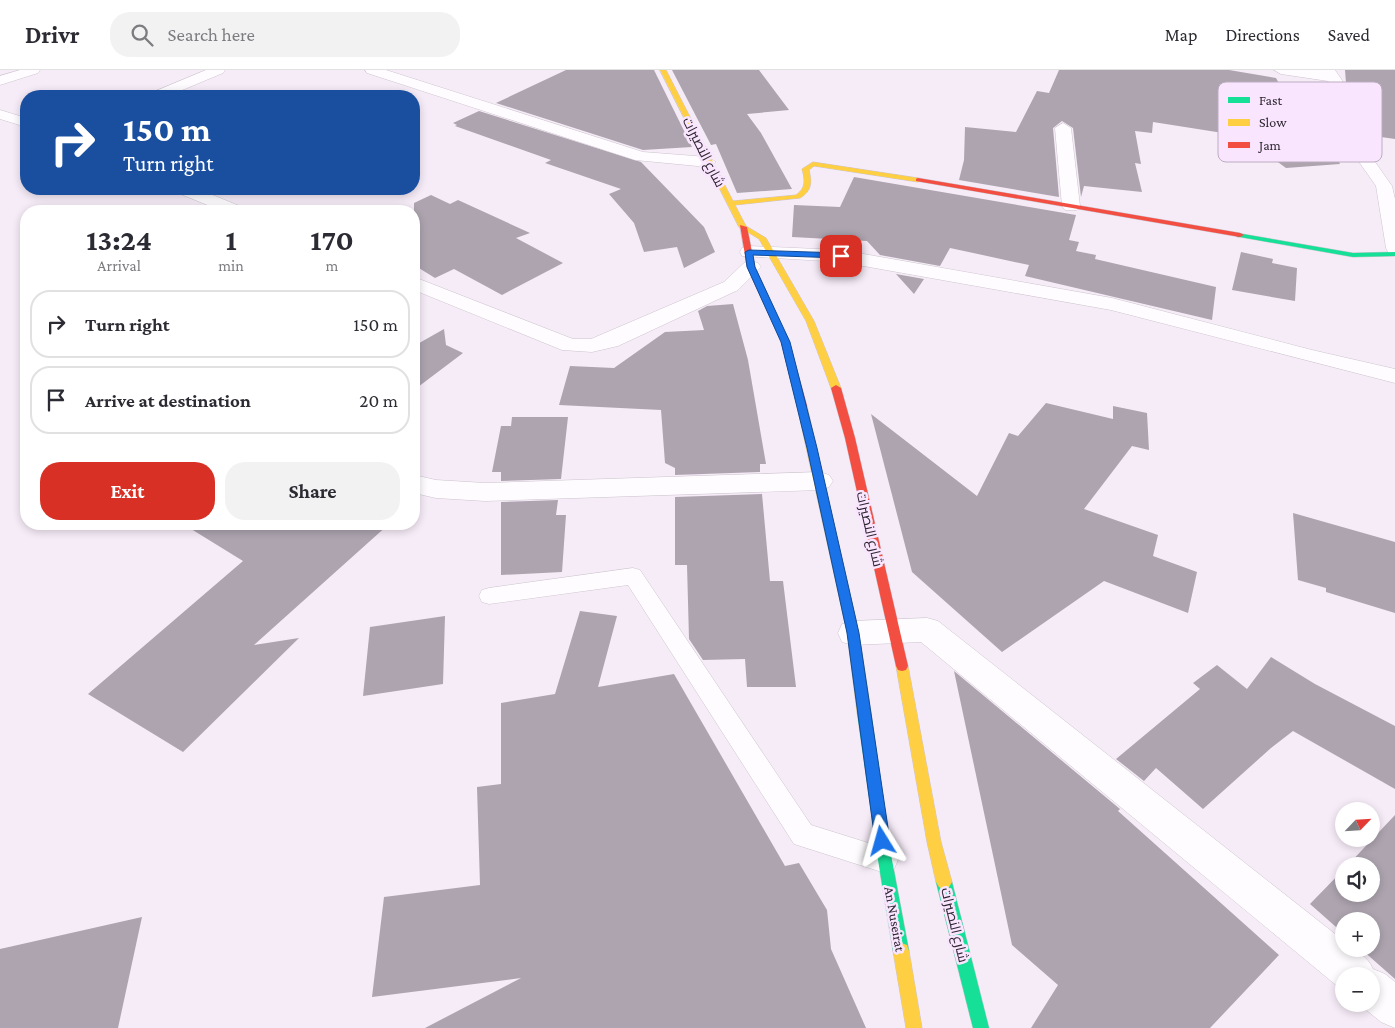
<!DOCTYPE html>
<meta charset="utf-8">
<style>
:root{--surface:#fff;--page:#f2f2f3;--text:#2b2b33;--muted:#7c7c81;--line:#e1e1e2;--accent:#d93025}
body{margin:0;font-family:"Crimson Pro",Cairo,serif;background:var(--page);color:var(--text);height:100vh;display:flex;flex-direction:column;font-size:19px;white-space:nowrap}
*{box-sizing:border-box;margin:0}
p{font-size:16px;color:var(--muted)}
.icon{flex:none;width:28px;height:28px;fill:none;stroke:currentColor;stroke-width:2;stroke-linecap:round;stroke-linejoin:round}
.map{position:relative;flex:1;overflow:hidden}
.sheet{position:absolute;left:20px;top:135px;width:400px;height:325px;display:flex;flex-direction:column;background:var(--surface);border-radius:20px;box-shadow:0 2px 8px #0003}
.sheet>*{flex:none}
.banner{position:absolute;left:20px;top:20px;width:400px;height:105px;border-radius:20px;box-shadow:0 2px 8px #0003;background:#1a4fa0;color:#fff;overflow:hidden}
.needle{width:32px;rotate:65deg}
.tools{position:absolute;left:1335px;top:732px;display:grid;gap:10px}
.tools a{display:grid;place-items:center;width:45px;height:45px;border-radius:50%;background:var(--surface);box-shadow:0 2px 8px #0003;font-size:25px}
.pin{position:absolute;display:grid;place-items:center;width:42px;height:42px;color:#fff;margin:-21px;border-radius:10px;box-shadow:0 2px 8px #0006}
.me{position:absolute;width:55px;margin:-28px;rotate:352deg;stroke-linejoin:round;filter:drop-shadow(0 0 4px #0008)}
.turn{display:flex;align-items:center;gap:18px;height:105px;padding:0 20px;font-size:22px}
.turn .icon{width:65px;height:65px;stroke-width:2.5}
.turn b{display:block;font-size:35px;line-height:42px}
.eta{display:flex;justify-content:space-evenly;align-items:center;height:85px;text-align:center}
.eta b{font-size:30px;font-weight:700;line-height:35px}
.primary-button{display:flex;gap:10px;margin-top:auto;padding:10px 20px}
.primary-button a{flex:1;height:58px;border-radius:20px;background:var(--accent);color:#fff;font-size:20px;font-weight:700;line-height:58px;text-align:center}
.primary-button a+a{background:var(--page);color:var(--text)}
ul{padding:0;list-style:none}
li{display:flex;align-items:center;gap:15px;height:68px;margin:0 10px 8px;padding:0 10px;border:2px solid var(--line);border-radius:20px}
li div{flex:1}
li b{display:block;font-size:19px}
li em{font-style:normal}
header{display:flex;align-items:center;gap:30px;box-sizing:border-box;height:70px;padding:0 25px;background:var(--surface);border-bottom:1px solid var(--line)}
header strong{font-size:24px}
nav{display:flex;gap:28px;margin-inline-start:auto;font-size:18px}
.search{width:350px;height:45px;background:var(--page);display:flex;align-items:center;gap:12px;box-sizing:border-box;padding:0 18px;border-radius:20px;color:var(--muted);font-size:19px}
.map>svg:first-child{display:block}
</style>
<header>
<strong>Drivr</strong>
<div class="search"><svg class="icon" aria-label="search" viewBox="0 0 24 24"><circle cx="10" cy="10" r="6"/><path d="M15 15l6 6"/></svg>Search here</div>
<nav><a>Map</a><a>Directions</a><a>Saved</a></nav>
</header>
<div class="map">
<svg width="1395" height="958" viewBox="0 0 1395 958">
<rect width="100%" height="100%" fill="#f6ecf8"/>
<!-- building -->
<g fill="#ada4af">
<polygon points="566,0 654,0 692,77 643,80 496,33"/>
<polygon points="672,0 759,0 789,40 747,44 761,63 792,119 737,123 716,74 711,75"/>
<polygon points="1059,0 1229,0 1276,8 1281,17 1335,24 1347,62 1325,60 1340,94 1286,98 1242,66 1153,52 1152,63 1135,61 1141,94 1135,93 1142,122 1084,116 1081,127 1073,58 1062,51 1053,58 1059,127 959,110 964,90 965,57 1016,62 1037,21 1049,23"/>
<polygon points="1345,0 1395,0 1395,69 1367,65 1352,21 1346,13"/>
<polygon points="479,41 641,92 704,157 715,182 684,198 677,177 644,182 634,153 609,124 621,119 545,93 551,90 455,56 457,55 453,53"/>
<polygon points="854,107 1076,145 1069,170 1079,172 1076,181 1096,185 1095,189 1216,217 1212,250 1025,206 1029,195 950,178 940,196 880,185 867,171 792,167 794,135 840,137"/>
<polygon points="431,125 450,134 458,130 530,163 516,168 563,193 502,225 454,199 435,208 414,195 414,133"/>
<polygon points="1241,182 1273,189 1272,193 1297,198 1295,231 1232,220"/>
<polygon points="896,204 924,209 914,224"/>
<polygon points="733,234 748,290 766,394 760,394 760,402 675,405 675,398 665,393 661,340 559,335 570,296 614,298 665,262 704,260 698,241 707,236"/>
<polygon points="444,259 446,275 463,283 414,320 414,276"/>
<polygon points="1046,333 1113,349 1113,336 1147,343 1149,380 1132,376 1084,439 1158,465 1153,486 1197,502 1188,543 1104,511 1002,582 912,502 871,344 977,426 1009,363 1018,366"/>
<polygon points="512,347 568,347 561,409 501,411 501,402 492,402 501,356 511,356"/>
<polygon points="762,424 770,511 783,511 796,617 747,617 745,589 703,590 689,569 687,495 675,495 675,427"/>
<polygon points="558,430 556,445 566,445 562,502 501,505 501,432"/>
<polygon points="1293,443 1395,472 1395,543 1326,522 1326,518 1298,510"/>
<polygon points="183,454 389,454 254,575 299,568 183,682 88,624 243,491"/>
<polygon points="580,541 617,546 598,617 674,604 785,796 799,793 827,840 831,879 866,958 425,958 521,908 372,927 384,827 480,815 477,717 501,714 501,633 555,624"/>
<polygon points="445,546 443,614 363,626 370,557"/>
<polygon points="1271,587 1315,614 1395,656 1395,719 1293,661 1271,678 1203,739 1156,698 1144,711 1116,689 1200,619 1193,613 1217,595 1247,619"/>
<polygon points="954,601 1120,739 1118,741 1279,885 1210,958 1031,958 1058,915 1012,875"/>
<polygon points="1395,745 1395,909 1361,879 1371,879 1371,851 1344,851 1344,864 1310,834 1344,799 1344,824 1371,824 1371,796 1347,796"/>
<polygon points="142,847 118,958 0,958 0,879"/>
</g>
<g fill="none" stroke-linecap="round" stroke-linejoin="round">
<defs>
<polygon id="lane" points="633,498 640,500 811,755 894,781 898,790 894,799 885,803 794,774 628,515 489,534 482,532 479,526 482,520 489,518"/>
<g id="street">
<polygon points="20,0 40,0 38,3 0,15 0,6"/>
<polygon points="206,0 225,0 223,3 168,26 149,26 151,23"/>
<polygon points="365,0 386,0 643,82 708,87 716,92 708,97 635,90 367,3"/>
<polygon points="1274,0 1335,0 1350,22 1373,89 1392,116 1395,129 1395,184 1388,182 1386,178 1376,116 1357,89 1336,22 1328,11 1281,4"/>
<polygon points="0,40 26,48 26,57 0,49"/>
<polygon points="1063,53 1071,58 1080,136 1077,140 1065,140 1062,136 1055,58"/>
<polygon points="176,119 198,119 242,137 245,141 222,141 178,123"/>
<polygon points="749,176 841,180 1112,228 1312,280 1395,299 1395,313 1111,240 841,192 742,186 740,182 742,178"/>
<polygon points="751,191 758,193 761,197 738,220 618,276 592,282 562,280 414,220 414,207 573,269 591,269 724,212 744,193"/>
<polygon points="820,402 829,405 833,411 829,417 820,420 485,431 436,428 414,423 414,405 436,410 485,413"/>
<path d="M927 548 938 551 1344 871V879C1356 879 1368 887 1373 899L1385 904 1395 912V958L1381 952 1359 934H1371V906H1344V921L1342 920 921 572 853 575 842 572 838 563 842 554 853 551Z"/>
</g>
<g id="fast">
<polygon points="1237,163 1353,183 1395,182 1395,186 1353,187 1240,167 1237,167"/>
<polygon points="864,636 869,638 871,642 892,790 909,881 907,887 901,889 895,887 893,881 878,790 857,642 859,638"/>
<polygon points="944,804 949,807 952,812 989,958 973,958 936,812 939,807"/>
</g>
<g id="slow">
<path d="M660 0H666L733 131 796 125C806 118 805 110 802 99L813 92 918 108 921 110 918 112 814 96 809 100C812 112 812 121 800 128L735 135 746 156 766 168 814 251 841 318 839 320 836 321 831 318 806 251 759 169 739 157Z"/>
<polygon points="802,333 807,336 859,563 871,642 869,646 864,648 859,646 857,642 847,563 797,336"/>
<polygon points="902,591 906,592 908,596 941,772 952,812 949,817 944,820 939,817 936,812 927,772 896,596 898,592"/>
<polygon points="901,873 907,875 909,881 922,958 906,958 893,881 895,875"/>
</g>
<g id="jam">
<polygon points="918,108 1240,163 1244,165 1240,167 916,111 916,109"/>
<polygon points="740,155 747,157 755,197 789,271 807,336 805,338 799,338 797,336 781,271 747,197"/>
<polygon points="836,315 841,318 855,368 908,596 906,600 902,601 898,600 896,596 845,368 831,318"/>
</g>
</defs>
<!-- lane casing -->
<use href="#lane" stroke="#cdc4cf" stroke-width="1"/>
<!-- street casing -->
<use href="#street" stroke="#cdc4cf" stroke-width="1"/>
<!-- fast casing -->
<use href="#fast" stroke="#cdc4cf" stroke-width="1"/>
<!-- slow casing -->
<use href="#slow" stroke="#cdc4cf" stroke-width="1"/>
<!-- jam casing -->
<use href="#jam" stroke="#cdc4cf" stroke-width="1"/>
<!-- lane -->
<use href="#lane" fill="#fefcfe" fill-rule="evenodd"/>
<!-- street -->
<use href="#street" fill="#fefcfe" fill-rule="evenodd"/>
<!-- fast -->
<use href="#fast" fill="#16e098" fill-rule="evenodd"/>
<!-- slow -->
<use href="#slow" fill="#ffcf43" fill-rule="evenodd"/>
<!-- jam -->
<use href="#jam" fill="#f24e42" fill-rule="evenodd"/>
</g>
<!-- route -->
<polygon fill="#1a73e8" stroke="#114b97" points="749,180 841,183 845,186 841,188 753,185 755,197 790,272 817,378 859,563 890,771 888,776 882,779 877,776 875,771 847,563 807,378 781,272 747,197 745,182"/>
<g text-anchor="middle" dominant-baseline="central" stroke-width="5" stroke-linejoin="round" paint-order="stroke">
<!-- street labels -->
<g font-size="14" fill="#2e2631" stroke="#f9e6fe">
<text transform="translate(704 82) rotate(63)">شارع النصيرات</text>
<text transform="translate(870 459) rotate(77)">شارع النصيرات</text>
<text transform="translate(895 849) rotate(80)">An Nuseirat</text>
<text transform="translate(955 855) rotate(76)">شارع النصيرات</text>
</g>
</g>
<!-- legend -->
<rect x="1218" y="12" width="164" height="80" rx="8" fill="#f9e6fe" stroke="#bcacc0" stroke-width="1"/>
<rect x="1228" y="27" width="22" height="6" fill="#16e098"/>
<rect x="1228" y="49" width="22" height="7" fill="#ffcf43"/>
<rect x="1228" y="72" width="22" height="6" fill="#f24e42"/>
<g font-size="14" fill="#2e2631">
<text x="1259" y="35">Fast</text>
<text x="1259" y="57">Slow</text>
<text x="1259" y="80">Jam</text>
</g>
</svg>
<div class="tools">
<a><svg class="needle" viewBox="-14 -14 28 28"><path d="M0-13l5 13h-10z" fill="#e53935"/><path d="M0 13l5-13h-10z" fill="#7c7c81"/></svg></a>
<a><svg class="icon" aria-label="sound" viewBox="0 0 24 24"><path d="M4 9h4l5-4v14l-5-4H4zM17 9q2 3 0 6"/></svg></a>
<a>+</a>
<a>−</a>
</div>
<div class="pin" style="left:841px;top:186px;background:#d93025"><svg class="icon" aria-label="arrive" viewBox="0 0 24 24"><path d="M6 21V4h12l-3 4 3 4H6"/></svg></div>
<svg class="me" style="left:882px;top:771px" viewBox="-20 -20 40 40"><path d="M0-17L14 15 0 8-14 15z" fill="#1a73e8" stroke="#fff" stroke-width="4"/></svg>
<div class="banner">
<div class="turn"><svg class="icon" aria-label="right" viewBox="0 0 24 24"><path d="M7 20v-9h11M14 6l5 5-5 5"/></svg><div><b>150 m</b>Turn right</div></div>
</div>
<section class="sheet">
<div class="eta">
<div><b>13:24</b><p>Arrival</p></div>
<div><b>1</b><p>min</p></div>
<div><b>170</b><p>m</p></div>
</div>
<ul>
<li><svg class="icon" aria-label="right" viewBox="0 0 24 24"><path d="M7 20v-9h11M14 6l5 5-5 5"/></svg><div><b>Turn right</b></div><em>150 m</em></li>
<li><svg class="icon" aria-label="arrive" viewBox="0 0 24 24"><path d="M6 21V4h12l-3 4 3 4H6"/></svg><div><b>Arrive at destination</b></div><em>20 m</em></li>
</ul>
<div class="primary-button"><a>Exit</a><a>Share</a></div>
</section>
</div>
